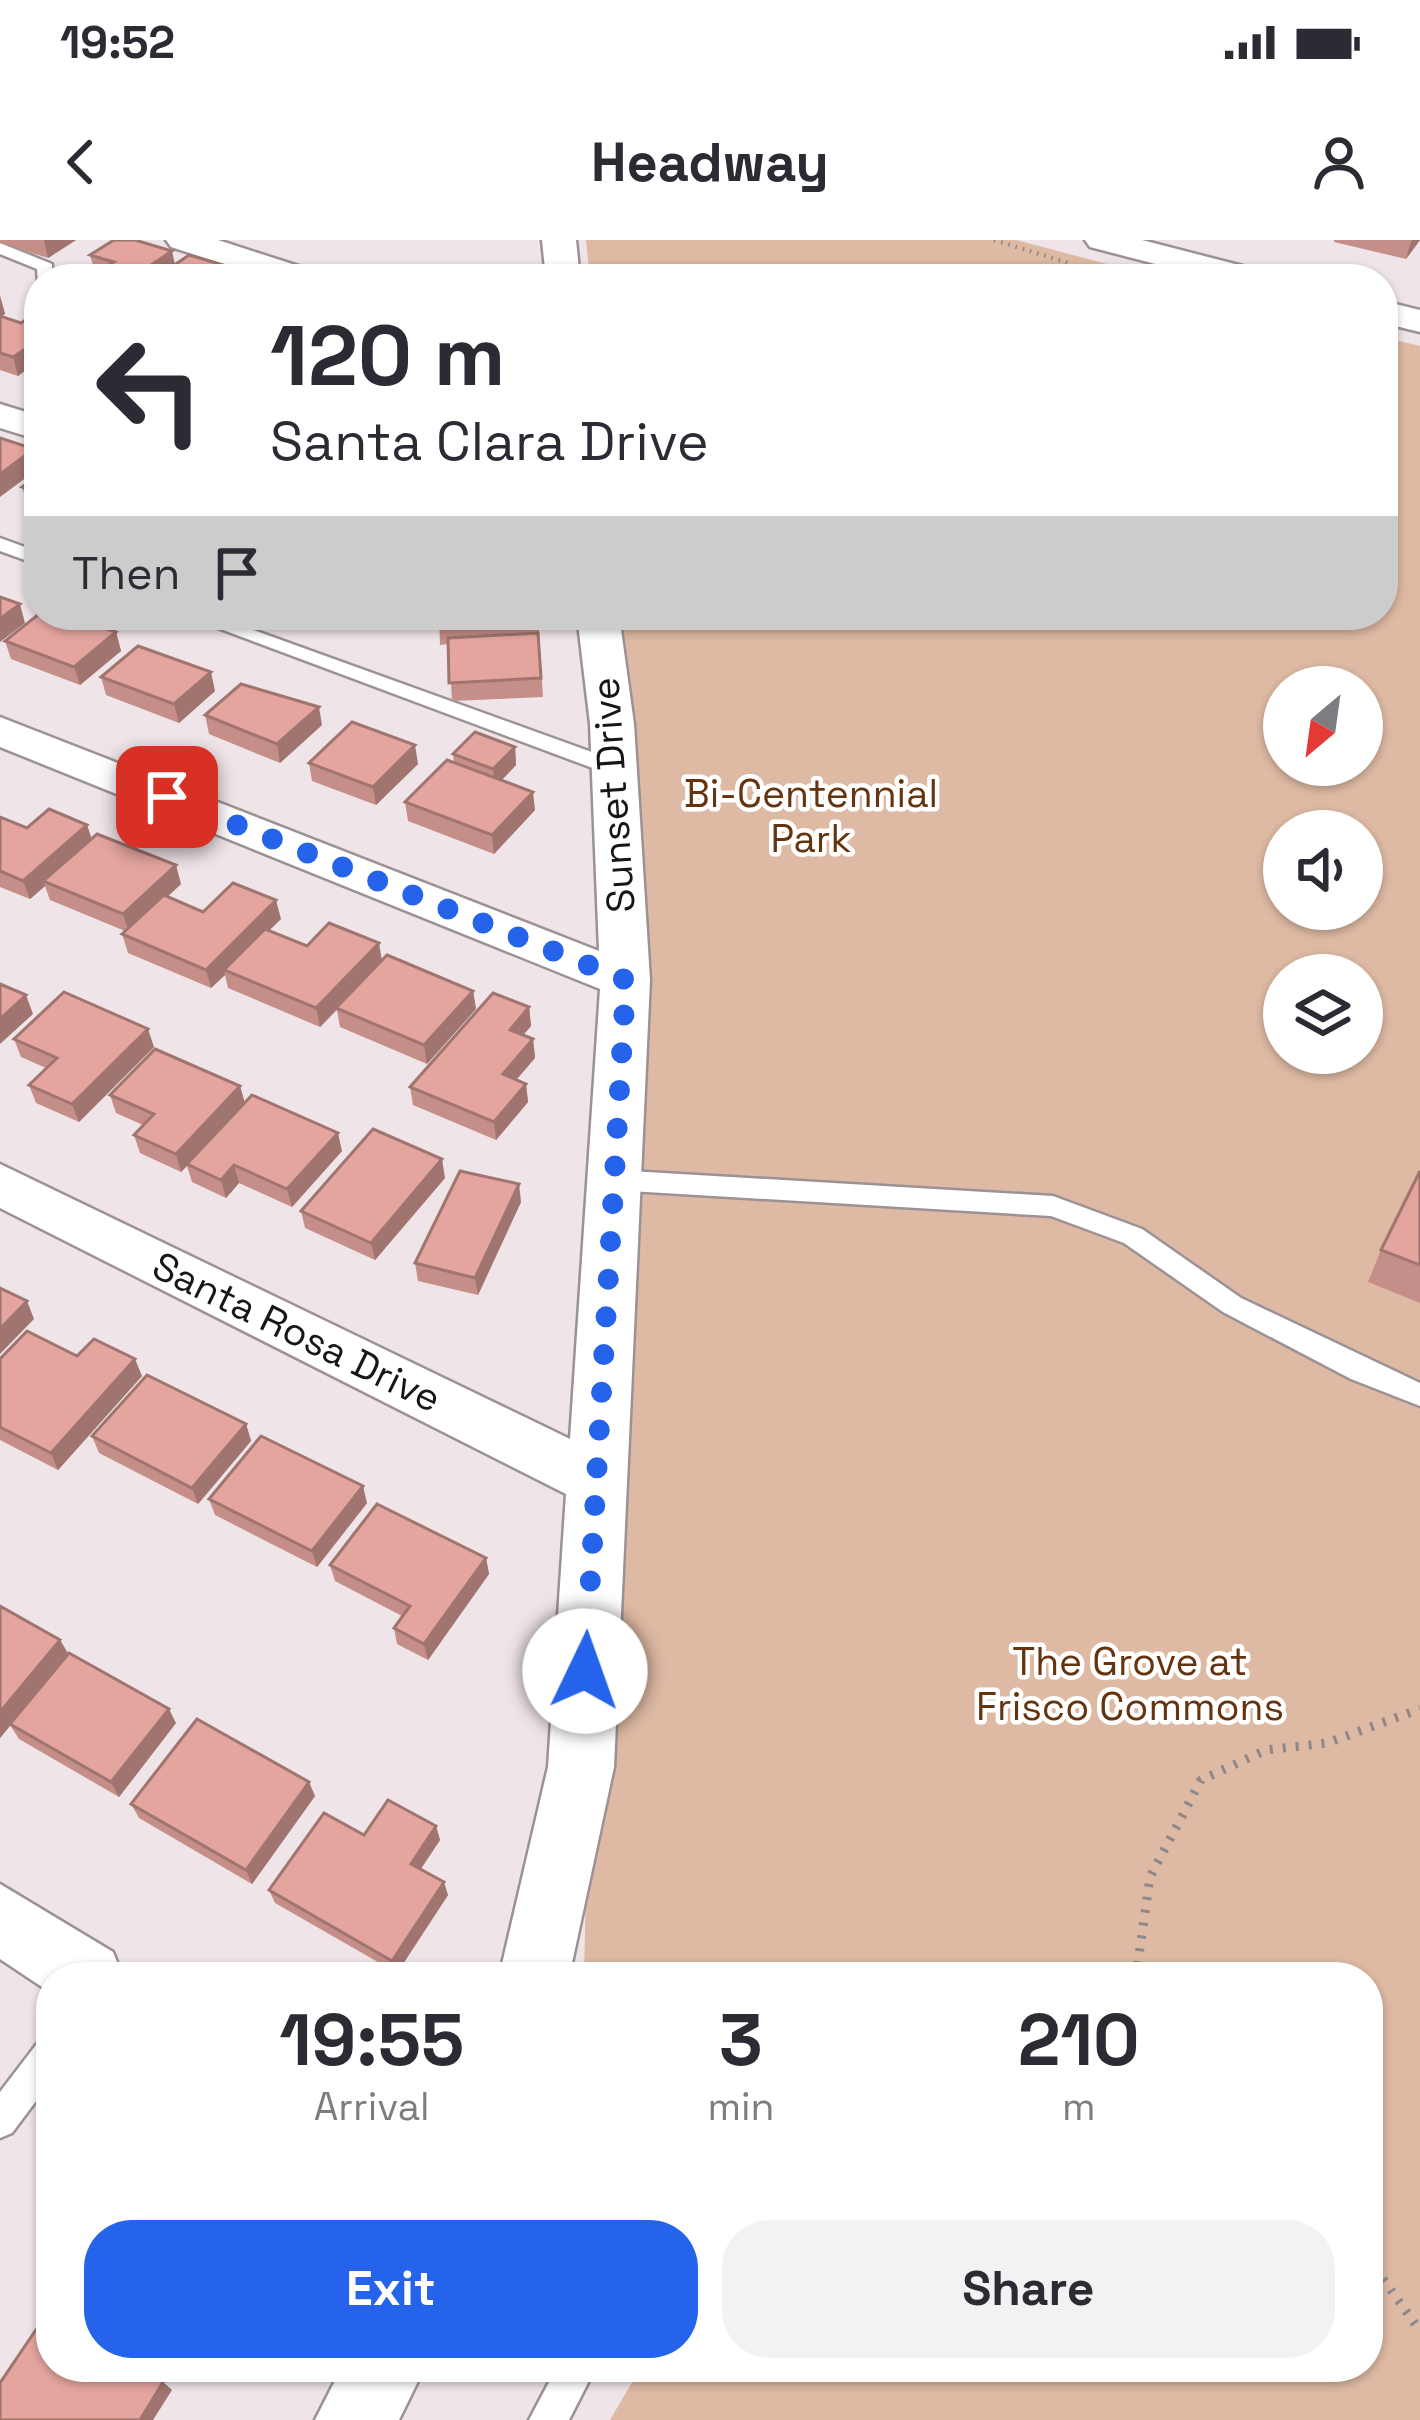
<!DOCTYPE html>
<style>
:root{--surface:#fff;--page:#f2f2f3;--text:#2b2b33;--muted:#7c7c81;--accent:#2563eb}
body{margin:0;font-family:"Space Grotesk",sans-serif;background:var(--page);color:var(--text);height:100vh;display:flex;flex-direction:column;font-size:45px;white-space:nowrap}
*{box-sizing:border-box;margin:0}
p{font-size:39px;color:var(--muted)}
.icon{flex:none;width:66px;height:66px;fill:none;stroke:currentColor;stroke-width:2;stroke-linecap:round;stroke-linejoin:round}
.map{position:relative;flex:1;overflow:hidden}
.drawer{position:absolute;left:36px;top:1722px;width:1347px;height:420px;display:flex;flex-direction:column;background:var(--surface);border-radius:48px;box-shadow:0 3px 9px #0004}
.drawer>*{flex:none}
.guide{position:absolute;left:24px;top:24px;width:1374px;height:366px;border-radius:48px;box-shadow:0 3px 9px #0004;background:#fff;color:var(--text);overflow:hidden}
.needle{width:78px;rotate:209deg}
.controls{position:absolute;left:1263px;top:426px;display:grid;gap:24px}
.controls a{display:grid;place-items:center;width:120px;height:120px;border-radius:50%;background:var(--surface);box-shadow:0 3px 9px #0004;font-size:60px}
.pin{position:absolute;display:grid;place-items:center;width:102px;height:102px;color:#fff;margin:-51px;border-radius:24px;box-shadow:0 6px 18px #0006}
.me{position:absolute;width:132px;margin:-66px;rotate:3deg;stroke-linejoin:round;filter:drop-shadow(0 0 9px #0008)}
.turn{display:flex;align-items:center;gap:42px;height:252px;padding:0 48px;font-size:54px}
.turn .icon{width:156px;height:156px;stroke-width:2.5}
.turn b{display:block;font-size:84px;line-height:102px}
.then{display:flex;align-items:center;height:114px;padding:0 48px;background:#0003;gap:24px;font-size:45px}
.eta{display:flex;justify-content:space-evenly;align-items:center;height:204px;text-align:center}
.eta b{font-size:72px;font-weight:800;line-height:84px}
.button{display:flex;gap:24px;margin-top:auto;padding:24px 48px}
.button a{flex:1;height:138px;border-radius:48px;background:var(--accent);color:#fff;font-size:48px;font-weight:800;line-height:138px;text-align:center}
.button a+a{background:var(--page);color:var(--text)}
.status{display:flex;justify-content:space-between;align-items:center;height:84px;padding:0 60px;background:var(--surface);direction:ltr}
.status svg{height:33px;fill:currentColor}
header{display:flex;justify-content:space-between;align-items:center;height:156px;padding:0 48px;background:var(--surface);font-size:54px;font-weight:800}
.map>svg:first-child{display:block}
</style>
<div class="status"><b>19:52</b><svg viewBox="0 0 49 12"><path d="M0 12V9h3v3zM5 12V6h3v6zM10 12V3h3v9zM15 12V0h3v12zM26 1h20v11H26zM47 4h2v5h-2z"/></svg></div>
<header><svg class="icon" aria-label="back" viewBox="0 0 24 24"><path d="M15 5l-7 7 7 7"/></svg>Headway<svg class="icon" aria-label="person" viewBox="0 0 24 24"><circle cx="12" cy="8" r="4"/><path d="M4 21q1-7 8-7t8 7"/></svg></header>
<div class="map">
<svg width="1420" height="2180" viewBox="0 0 1420 2180">
<rect width="100%" height="100%" fill="#efe4e7"/>
<!-- green -->
<g fill="#deb9a3" fill-rule="evenodd">
<polygon points="586,0 1016,0 1164,39 590,39"/>
<path d="M1383 97 1420 106V2180H610L641 2127H1368V1737H584L614 375H1383ZM1284 447H1362V525H1284ZM1284 591H1362V669H1284ZM1284 735H1362V813H1284Z"/>
</g>
<g fill="none" stroke-linecap="round" stroke-linejoin="round">
<defs>
<g id="service">
<polygon points="0,3 52,24 52,39 38,43 37,29 0,14"/>
<polygon points="0,298 39,312 39,325 0,311"/>
<polygon points="183,375 212,375 622,523 625,528 614,535 606,533"/>
<polygon points="613,930 1053,956 1142,989 1241,1058 1420,1143 1420,1166 1351,1139 1223,1072 1124,1003 1051,976 613,950 600,940"/>
<polygon points="51,1796 51,1841 12,1893 0,1898 0,1852 39,1801"/>
<polygon points="557,2127 596,2127 569,2180 529,2180"/>
</g>
<g id="minor">
<polygon points="166,0 218,0 317,32 322,39 270,39 171,7"/>
<polygon points="542,0 576,0 580,39 546,39"/>
<polygon points="1085,0 1142,0 1266,32 1271,39 1213,39 1090,7"/>
<polygon points="1383,61 1420,70 1420,92 1383,83"/>
<polygon points="0,164 39,176 39,200 0,188"/>
<polygon points="577,375 619,375 634,484 650,740 614,1527 569,1737 499,1737 548,1527 566,1254 0,968 0,924 570,1199 600,749 0,507 0,477 599,711 590,484"/>
<polygon points="0,1644 113,1712 123,1737 51,1737 51,1753 0,1719"/>
<polygon points="342,2127 425,2127 399,2180 315,2180"/>
</g>
</defs>
<!-- service casing -->
<use href="#service" stroke="#9c9296" stroke-width="5"/>
<!-- minor casing -->
<use href="#minor" stroke="#9c9296" stroke-width="5"/>
<!-- path-far1 -->
<polyline stroke="#8f888a" stroke-width="4.5" stroke-dasharray="1.5 6" stroke-linecap="butt" points="994,0 1072,24"/>
<!-- path -->
<g stroke="#8f888a" stroke-width="9" stroke-dasharray="3 10" stroke-linecap="butt">
<polyline points="1136,1737 1150,1637 1201,1540 1266,1510 1327,1503 1420,1469"/>
<polyline points="1368,2018 1420,2091"/>
</g>
<!-- service -->
<use href="#service" fill="#fff" fill-rule="evenodd"/>
<!-- minor -->
<use href="#minor" fill="#fff" fill-rule="evenodd"/>
</g>
<!-- wall -->
<g fill="#c58e89">
<polygon points="0,0 76,0 48,18 0,3"/>
<polygon points="1334,0 1420,0 1406,19 1334,2"/>
<polygon points="90,15 175,25 245,39 97,39"/>
<polygon points="0,56 5,74 1,77 21,83 39,72 39,141 33,139 30,127 18,136 0,130"/>
<polygon points="39,235 39,290 36,288 31,270 34,268 28,265 22,247"/>
<polygon points="266,375 296,375 287,382"/>
<polygon points="318,375 341,375 334,381"/>
<polygon points="439,375 538,375 543,457 452,461 449,404 440,405"/>
<polygon points="116,392 121,411 80,445 11,419 5,401"/>
<polygon points="101,437 215,451 179,483 106,455"/>
<polygon points="205,475 322,485 280,523 209,494"/>
<polygon points="515,507 516,525 502,540 535,570 494,614 408,581 405,562 454,523 453,514"/>
<polygon points="309,523 418,524 376,565 312,541"/>
<polygon points="0,577 27,588 87,585 91,598 181,644 167,657 203,672 281,679 269,690 307,706 382,721 473,751 476,769 427,824 340,787 337,770 320,787 228,748 225,735 211,748 128,713 122,694 125,691 50,660 45,646 30,659 0,647"/>
<polygon points="529,767 531,786 523,795 533,799 535,818 516,840 526,844 528,862 496,900 413,865 410,847"/>
<polygon points="14,799 154,807 79,882 36,863 29,845 46,828 21,817"/>
<polygon points="240,846 245,863 342,911 292,967 239,943 226,958 192,942 187,926 181,932 140,913 134,895 143,885 116,873 110,855"/>
<polygon points="1420,931 1420,1063 1368,1042 1381,1010"/>
<polygon points="445,938 375,1020 305,988 301,971"/>
<polygon points="521,962 478,1055 418,1041 415,1023"/>
<polygon points="77,1116 142,1136 58,1230 0,1200 0,1119"/>
<polygon points="246,1184 251,1201 198,1264 99,1213 92,1196"/>
<polygon points="209,1259 367,1263 317,1327 215,1275"/>
<polygon points="486,1318 489,1334 428,1420 397,1404 394,1388 402,1376 335,1341 330,1325"/>
<polygon points="0,1366 60,1400 68,1414 176,1483 119,1557 19,1499 10,1485 0,1498"/>
<polygon points="315,1556 252,1644 139,1578 131,1564"/>
<polygon points="436,1586 440,1600 421,1629 448,1655 397,1733 275,1663 269,1650"/>
</g>
<!-- shaded-wall -->
<g fill="#a0746f">
<polygon points="44,0 76,0 48,18"/>
<polygon points="1412,0 1420,0 1406,19 1411,2"/>
<polygon points="172,11 176,29 157,37 158,39 130,39"/>
<polygon points="0,56 5,74 0,77"/>
<polygon points="39,100 39,121 28,121 30,127 18,136 13,117"/>
<polygon points="34,209 39,228 0,257 0,234"/>
<polygon points="20,364 25,383 0,402 0,379"/>
<polygon points="116,392 121,411 80,445 74,427"/>
<polygon points="211,432 215,451 179,483 174,464"/>
<polygon points="319,467 322,485 280,523 277,504"/>
<polygon points="415,505 418,524 376,565 373,547"/>
<polygon points="515,507 516,525 495,547 493,529"/>
<polygon points="533,552 535,570 494,614 492,595"/>
<polygon points="87,585 93,603 43,641 45,646 30,659 23,641"/>
<polygon points="176,625 181,644 129,693 123,674"/>
<polygon points="276,660 281,679 228,731 224,730 225,735 211,748 206,730"/>
<polygon points="379,703 382,721 320,787 316,768"/>
<polygon points="473,751 476,769 427,824 424,805"/>
<polygon points="26,755 33,774 0,804 0,779"/>
<polygon points="529,767 531,786 512,808 510,790"/>
<polygon points="148,789 154,807 79,882 72,864"/>
<polygon points="533,799 535,818 505,853 503,834"/>
<polygon points="526,844 528,862 496,900 494,882"/>
<polygon points="240,846 245,864 181,932 176,914"/>
<polygon points="338,893 342,911 292,967 287,949"/>
<polygon points="442,919 445,938 375,1020 371,1003"/>
<polygon points="234,925 239,943 226,958 221,940"/>
<polygon points="519,944 521,962 478,1055 475,1038"/>
<polygon points="27,1061 34,1079 0,1114 0,1089"/>
<polygon points="135,1119 142,1136 58,1230 51,1213"/>
<polygon points="246,1184 251,1201 198,1264 192,1248"/>
<polygon points="363,1246 367,1263 317,1327 312,1311"/>
<polygon points="486,1318 489,1334 428,1420 424,1404"/>
<polygon points="60,1400 69,1415 0,1498 0,1472"/>
<polygon points="169,1469 176,1483 119,1557 111,1542"/>
<polygon points="309,1542 315,1556 252,1644 246,1630"/>
<polygon points="436,1586 440,1600 415,1637 411,1624"/>
<polygon points="444,1642 448,1655 397,1733 392,1721"/>
<polygon points="163,2142 172,2150 153,2180 140,2180"/>
</g>
<!-- building -->
<g fill="#e5a59f" stroke="#a0746f" stroke-width="3">
<polygon points="114,0 135,0 172,11 130,39 111,39 96,34 114,22 90,15"/>
<polygon points="189,15 244,31 233,39 165,39 157,37"/>
<polygon points="256,34 273,39 249,39"/>
<polygon points="37,72 39,72 39,100 13,117 0,113 0,76 21,83"/>
<polygon points="39,113 39,124 28,121"/>
<polygon points="0,198 34,209 0,234"/>
<polygon points="39,235 39,253 22,247"/>
<polygon points="0,357 20,364 0,379"/>
<polygon points="39,374 68,375 116,392 74,427 5,401"/>
<polygon points="439,375 536,375 536,383 438,386"/>
<polygon points="538,393 541,438 449,443 448,398"/>
<polygon points="138,406 211,432 174,464 101,437"/>
<polygon points="241,444 319,467 277,504 205,475"/>
<polygon points="352,482 415,505 373,547 309,523"/>
<polygon points="475,492 515,507 493,529 453,514"/>
<polygon points="447,520 533,552 492,595 405,562"/>
<polygon points="49,569 87,585 23,641 0,631 0,577 27,588"/>
<polygon points="97,594 176,625 123,674 43,641"/>
<polygon points="233,643 276,660 206,730 122,694 164,655 203,672"/>
<polygon points="329,683 379,703 316,768 224,730 265,689 307,706"/>
<polygon points="387,715 473,751 424,805 336,768"/>
<polygon points="0,744 26,755 0,779"/>
<polygon points="64,752 148,789 72,864 29,845 57,818 14,799"/>
<polygon points="493,753 529,767 510,790 533,799 503,834 526,844 494,882 410,847"/>
<polygon points="155,809 240,846 176,914 134,895 154,874 110,855"/>
<polygon points="252,855 338,893 287,949 234,925 221,940 187,924"/>
<polygon points="373,889 442,919 371,1003 301,971"/>
<polygon points="460,931 519,944 475,1038 415,1023"/>
<polygon points="1420,931 1420,1025 1381,1010"/>
<polygon points="0,1048 27,1061 0,1089"/>
<polygon points="27,1091 77,1116 94,1099 135,1119 51,1213 0,1187 0,1119"/>
<polygon points="147,1135 246,1184 192,1248 92,1196"/>
<polygon points="261,1196 363,1246 312,1311 209,1259"/>
<polygon points="377,1264 486,1318 424,1404 394,1388 410,1366 330,1325"/>
<polygon points="0,1366 60,1400 0,1472"/>
<polygon points="69,1413 169,1469 111,1542 10,1484"/>
<polygon points="197,1479 309,1542 246,1630 131,1564"/>
<polygon points="388,1560 436,1586 411,1624 444,1642 392,1721 269,1650 324,1573 364,1595"/>
<polygon points="50,2069 51,2127 140,2127 163,2142 140,2180 0,2180 0,2143"/>
</g>
<g fill="none" stroke-linecap="round" stroke-linejoin="round">
<!-- route -->
<polyline stroke="#2563eb" stroke-width="21" stroke-dasharray="0 37.8" points="167,557 626,740 585,1431"/>
</g>
<g text-anchor="middle" dominant-baseline="central" stroke-width="9" stroke-linejoin="round" paint-order="stroke">
<!-- park labels -->
<g font-size="39" fill="#65330d" stroke="#fff">
<text x="811" y="553">Bi-Centennial<tspan x="811" dy="45">Park</tspan></text>
<text x="1130" y="1421">The Grove at<tspan x="1130" dy="45">Frisco Commons</tspan></text>
</g>
<!-- street labels -->
<g font-size="39" fill="#191516" stroke="#fff">
<text transform="translate(613 555) rotate(-94)">Sunset Drive</text>
<text transform="translate(297 1092) rotate(26)">Santa Rosa Drive</text>
</g>
</g>
</svg>
<div class="controls">
<a><svg class="needle" viewBox="-14 -14 28 28"><path d="M0-13l5 13h-10z" fill="#e53935"/><path d="M0 13l5-13h-10z" fill="#7c7c81"/></svg></a>
<a><svg class="icon" aria-label="sound" viewBox="0 0 24 24"><path d="M4 9h4l5-4v14l-5-4H4zM17 9q2 3 0 6"/></svg></a>
<a><svg class="icon" aria-label="layers" viewBox="0 0 24 24"><path d="M12 4l9 5-9 5-9-5zM3 14l9 5 9-5"/></svg></a>
</div>
<div class="pin" style="left:167px;top:557px;background:#d93025"><svg class="icon" aria-label="arrive" viewBox="0 0 24 24"><path d="M6 21V4h12l-3 4 3 4H6"/></svg></div>
<svg class="me" style="left:585px;top:1431px" viewBox="-20 -20 40 40"><circle r="19" fill="#fff"/><path d="M0-13L10 11 0 6-10 11z" fill="#2563eb"/></svg>
<div class="guide">
<div class="turn"><svg class="icon" aria-label="left" viewBox="0 0 24 24"><path d="M17 20v-9H6M10 6l-5 5 5 5"/></svg><div><b>120 m</b>Santa Clara Drive</div></div>
<div class="then">Then<svg class="icon" aria-label="arrive" viewBox="0 0 24 24"><path d="M6 21V4h12l-3 4 3 4H6"/></svg></div>
</div>
<section class="drawer">
<div class="eta">
<div><b>19:55</b><p>Arrival</p></div>
<div><b>3</b><p>min</p></div>
<div><b>210</b><p>m</p></div>
</div>
<div class="button"><a>Exit</a><a>Share</a></div>
</section>
</div>
